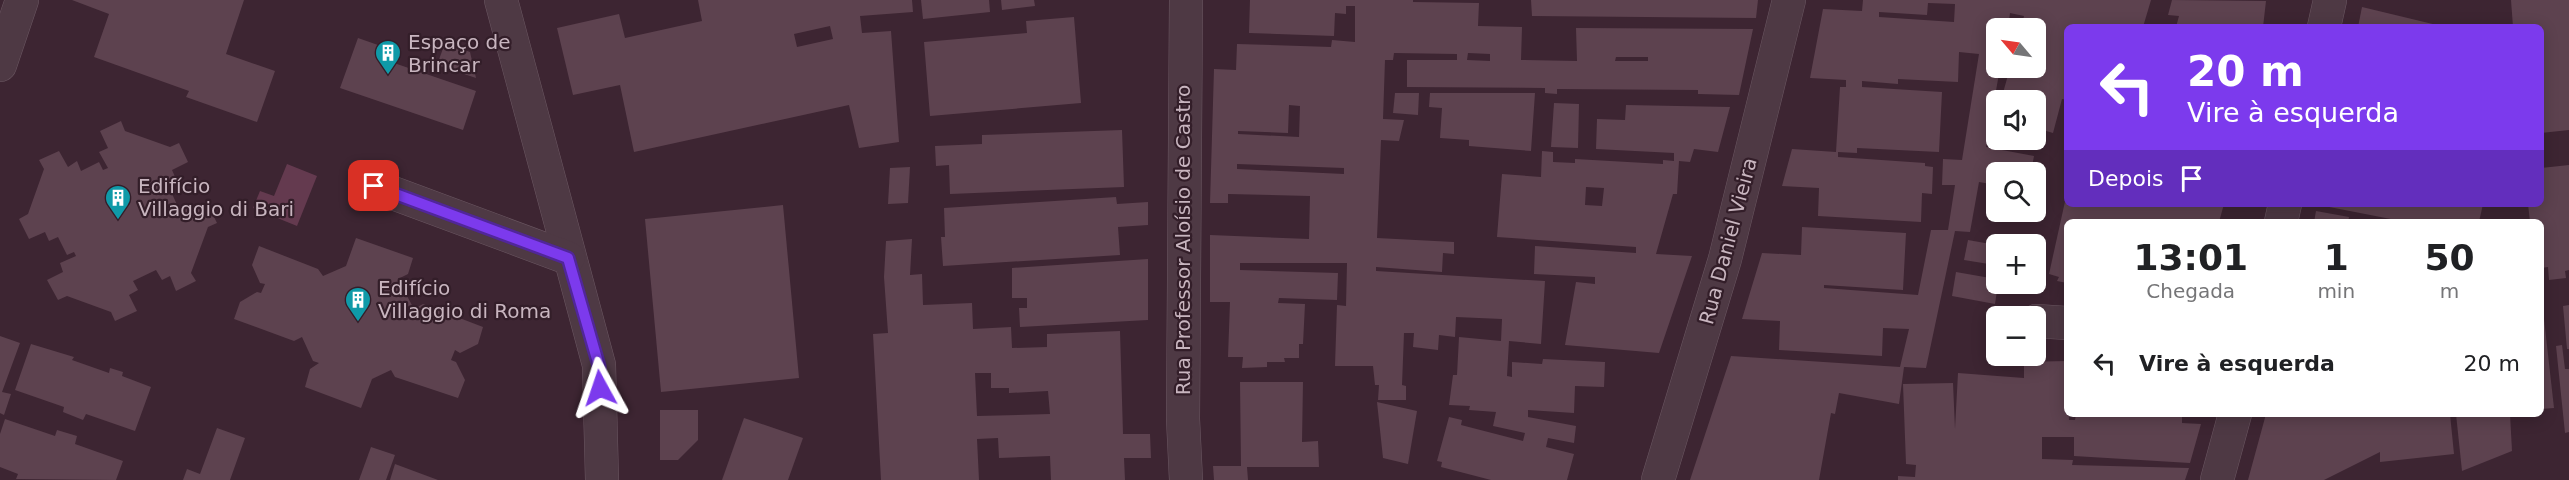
<!DOCTYPE html>
<html lang="pt">
<meta charset="utf-8">
<style>
:root{--surface:#fff;--page:#f2f2f2;--text:#202124;--muted:#757577}
body{margin:0;font-family:"DejaVu Sans",sans-serif;background:var(--page);color:var(--text);height:100vh;display:flex;flex-direction:column;font-size:22px;white-space:nowrap}
*{box-sizing:border-box;margin:0}
p{font-size:20px;color:var(--muted)}
.icon{flex:none;width:33px;height:33px;fill:none;stroke:currentColor;stroke-width:2;stroke-linecap:round;stroke-linejoin:round}
.map{position:relative;flex:1;overflow:hidden}
.drawer{position:absolute;left:2064px;top:219px;width:480px;height:198px;display:flex;flex-direction:column;background:var(--surface);border-radius:9px;box-shadow:0 3px 15px #0003}
.drawer>*{flex:none}
.guide{position:absolute;left:2064px;top:24px;width:480px;height:183px;border-radius:9px;box-shadow:0 3px 15px #0003;background:#7c3aed;color:#fff;overflow:hidden}
.needle{width:39px;rotate:299deg}
.fabs{position:absolute;left:1986px;top:18px;display:grid;gap:12px}
.fabs a{display:grid;place-items:center;width:60px;height:60px;border-radius:9px;background:var(--surface);box-shadow:0 3px 15px #0003;font-size:30px}
.pin{position:absolute;display:grid;place-items:center;width:51px;height:51px;color:#fff;margin:-26px;border-radius:12px;box-shadow:0 3px 9px #0006}
.me{position:absolute;width:66px;margin:-33px;rotate:355deg;stroke-linejoin:round;filter:drop-shadow(0 0 4px #0008)}
.turn{display:flex;align-items:center;gap:21px;height:126px;padding:0 24px;font-size:27px}
.turn .icon{width:78px;height:78px;stroke-width:2.5}
.turn b{display:block;font-size:42px;line-height:51px}
.then{display:flex;align-items:center;height:57px;padding:0 24px;background:#0003;gap:12px;font-size:22px}
.eta{display:flex;justify-content:space-evenly;align-items:center;height:102px;text-align:center}
.eta b{font-size:36px;font-weight:800;line-height:42px}
ul{padding:0;list-style:none}
li{display:flex;align-items:center;gap:18px;height:84px;padding:0 24px}
li div{flex:1}
li b{display:block;font-size:22px}
li em{font-style:normal}
.map>svg:first-child{display:block}
</style>
<div class="map">
<svg width="2569" height="480" viewBox="0 0 2569 480">
<rect width="100%" height="100%" fill="#3d2532"/>
<!-- water -->
<polygon fill="#643a4f" points="287,164 317,176 297,226 253,208 260,191 274,196"/>
<!-- building -->
<g fill="#5d424f" fill-rule="evenodd">
<polygon points="72,0 244,0 226,54 275,71 257,122 186,97 189,91 94,57 109,14"/>
<path d="M698 0H912L913 12 860 16 862 33 891 31 899 142 859 148 849 105 634 152 620 85 573 95 557 28 619 14 625 38 702 21ZM830 26 833 39 797 47 794 34Z"/>
<polygon points="921,0 989,0 990,12 923,19"/>
<polygon points="1001,0 1034,0 1035,6 1002,10"/>
<path d="M1250 0H1413V2L1479 3 1478 26 1522 27 1521 60 1577 61 1576 28 1753 29 1739 95 1698 94V90L1557 89V94L1545 93V88L1407 87V60H1457V54L1394 53 1393 60H1385L1383 119 1404 120 1399 141 1381 140 1377 238 1454 242V254L1443 253 1442 272 1376 267V271L1545 281 1541 344 1509 341 1507 376 1512 377V362L1542 364 1543 359 1605 362 1604 387 1575 386 1574 413 1528 410V417L1576 426 1574 443 1548 438 1546 447 1574 454 1567 480H1491L1441 467 1442 462 1437 461 1449 417 1462 420 1461 425 1523 441 1525 433 1493 426 1496 412 1469 410 1470 406 1449 405 1453 375H1457L1459 337 1501 341 1502 319 1456 317 1455 337 1439 335 1438 350 1413 347 1414 333H1404L1402 385 1406 386V400H1378L1379 385H1375L1373 366H1335L1337 305 1346 306 1347 263H1240V270L1338 273 1337 300 1279 298 1278 303 1305 304 1303 344H1299V358H1284L1285 362H1267V367L1242 368 1243 357H1228L1230 302H1210V235L1309 239 1310 196 1228 194V203H1210L1214 69 1236 70 1237 44 1331 47 1332 40 1355 42V6H1346V14L1335 13 1334 36 1249 33ZM1468 53 1490 54V61L1467 60ZM1616 57H1648V61H1615ZM1289 105 1300 106 1299 137 1238 134V131L1288 133ZM1237 164 1344 168V174L1237 169Z"/>
<polygon points="1531,0 1758,0 1756,18 1532,16"/>
<path d="M1863 0H2151L2143 27H2067V100L2062 99 2053 133 2036 128V100H2001L2010 68H2036V28H2021L2024 16 2010 13 2008 28H1996V68H2000L1986 147 2034 156 2031 172H1996V185L1979 182 1970 232 1955 231 1926 368 1904 367 1899 404 1839 393 1835 414 1831 413 1819 480H1690L1731 356 1900 367 1909 329 1883 328 1882 356 1779 350 1780 321 1742 319 1762 253 1801 255 1802 227 1906 233 1903 290 1824 285V288L1918 295 1931 230H1948L1955 185H1942L1943 159 1962 160 1979 54 1959 52 1958 82 1898 79V84L1862 81V87L1942 92 1939 152 1857 148V153L1838 152V157L1925 163V166L1933 167 1932 194 1922 193 1921 222 1818 216 1819 188 1782 186 1792 149 1836 152 1840 87H1846V80L1810 78 1823 9 1862 11ZM1928 3 1955 4 1954 22 1879 17V12L1927 15Z"/>
<polygon points="2172,0 2266,1 2263,27 2176,27 2179,16 2168,15"/>
<polygon points="2511,0 2569,0 2569,130 2541,133 2541,27 2513,27"/>
<polygon points="2362,7 2441,26 2441,27 2358,27"/>
<polygon points="1074,17 1081,103 930,116 924,42 1027,33 1026,21"/>
<polygon points="358,38 398,52 394,63 476,91 463,130 340,88"/>
<polygon points="445,43 470,52 476,78 437,65"/>
<polygon points="1395,93 1419,93 1418,115 1393,113"/>
<polygon points="1430,93 1535,93 1531,151 1469,146 1469,140 1440,138 1442,108 1429,107"/>
<polygon points="1554,103 1579,104 1578,148 1551,147"/>
<path d="M1626 105 1730 107 1718 152 1694 149 1690 162 1679 161 1677 194H1673L1656 254 1692 256 1659 353 1565 345 1576 282 1595 284V277L1534 274 1535 246 1636 253V247L1497 237 1502 174 1541 177 1542 151 1553 152V162L1575 163V159L1663 164V160L1674 161V153L1596 149 1597 119 1625 120ZM1586 187 1604 188 1602 206 1585 205Z"/>
<polygon points="121,121 125,131 170,147 179,143 188,162 172,170 176,179 161,186 162,190 169,187 178,207 188,203 192,212 208,205 217,223 208,227 191,273 196,281 176,291 170,276 162,280 156,270 133,281 138,290 129,295 137,311 115,321 111,312 67,296 58,300 47,280 63,272 60,263 76,256 74,252 67,255 58,237 49,241 45,232 29,239 19,219 28,214 44,169 39,160 59,151 68,167 77,161 81,171 99,162 103,170 108,168 99,152 108,148 100,131"/>
<polygon points="1122,130 1124,187 950,194 949,165 936,166 935,146 982,144 982,135"/>
<polygon points="2569,165 2569,270 2565,271 2566,278 2549,280 2548,267 2541,268 2541,222 2530,222 2528,204 2541,204 2541,168"/>
<polygon points="910,167 908,203 888,204 890,168"/>
<polygon points="1116,197 1117,204 1148,202 1148,225 1118,227 1120,255 943,266 941,237 945,237 944,208"/>
<polygon points="2066,197 2067,204 2114,204 2119,207 2120,204 2224,204 2219,222 2067,222 2067,283 2057,281 2059,277 2049,274"/>
<polygon points="2314,204 2483,204 2479,222 2406,222"/>
<polygon points="783,205 799,378 661,392 645,219"/>
<polygon points="2316,211 2349,217 2348,222 2314,222"/>
<polygon points="356,238 413,258 408,274 398,279 414,309 423,304 483,327 478,344 460,353 455,350 451,360 456,362 465,380 458,398 395,377 391,370 372,379 361,408 305,387 310,369 319,363 313,361 302,337 294,341 234,319 240,302 257,292 261,293 265,284 260,283 252,265 259,246 318,269 323,276 346,266"/>
<path d="M912 239 910 275 922 274 923 305 972 303 973 329 1011 327 1012 348 1047 347V334L1120 331 1123 434H1150L1151 458H1124L1125 480H1051L1050 456 999 458 998 438 977 439 979 480H881L873 334 888 333 884 277 886 241ZM975 373H991V388H1009V393L1048 391 1050 414 977 416Z"/>
<polygon points="1968,240 1996,245 1995,265 1964,260"/>
<polygon points="1148,259 1148,320 1020,327 1019,308 1027,308 1027,298 1012,298 1012,268"/>
<polygon points="1956,272 1996,279 1998,284 1995,304 1952,296"/>
<polygon points="2541,292 2554,408 2541,409"/>
<polygon points="2569,305 2569,349 2567,349 2563,306"/>
<polygon points="0,336 20,343 2,392 11,394 4,415 0,413"/>
<polygon points="31,344 74,357 72,360 109,373 110,368 123,372 122,376 151,387 135,431 86,414 83,420 63,412 64,407 15,390"/>
<polygon points="2562,345 2565,369 2569,369 2569,432 2565,433 2556,346"/>
<polygon points="2067,361 2069,420 2075,420 2076,414 2182,414 2182,423 2201,424 2190,463 2074,456 2074,437 2042,437 2042,459 2073,460 2072,465 2189,468 2185,480 1898,480 1898,476 1915,477 1916,465 1906,464 1903,384 1953,383 1955,429 1958,373 2024,378 2024,362"/>
<polygon points="1240,382 1303,382 1302,442 1318,441 1319,467 1247,467 1248,480 1214,480 1213,466 1241,466"/>
<polygon points="1377,402 1417,411 1408,464 1383,458"/>
<polygon points="660,410 698,410 698,440 678,460 660,460"/>
<polygon points="2266,414 2450,414 2454,454 2380,462 2380,452 2324,480 2248,480"/>
<polygon points="2456,414 2510,414 2512,451 2462,471"/>
<polygon points="744,418 803,438 788,480 722,480"/>
<polygon points="5,419 55,436 57,430 77,436 75,444 123,461 116,480 16,479 18,474 0,467 0,434"/>
<polygon points="217,428 245,438 230,480 183,480 187,469 200,474"/>
<polygon points="371,447 395,455 386,480 359,480"/>
<polygon points="395,464 438,480 390,480"/>
</g>
<g fill="none" stroke-linecap="round" stroke-linejoin="round">
<defs>
<g id="minor">
<polyline points="501,0 599,365 602,480"/>
<polyline points="1186,0 1183,419 1186,480"/>
<polyline points="2324,27 2330,0"/>
<polyline points="0,65 22,0"/>
<polyline points="374,186 568,258"/>
<polyline points="2281,222 2285,204"/>
<polyline points="2036,321 2067,323"/>
<polyline points="1658,480 1725,259 1789,0"/>
<polyline points="2217,480 2235,414"/>
</g>
</defs>
<!-- minor casing -->
<use href="#minor" stroke="#6b5762" stroke-width="34"/>
<!-- minor -->
<use href="#minor" stroke="#4e3944" stroke-width="33"/>
</g>
<g fill="none" stroke-linecap="round" stroke-linejoin="round">
<defs>
<polyline id="route" points="374,186 568,258 599,366 600,388"/>
</defs>
<!-- route casing -->
<use href="#route" stroke="#51269a" stroke-width="15"/>
<!-- route -->
<use href="#route" stroke="#7c3aed" stroke-width="10"/>
</g>
<!-- icons -->
<defs>
<symbol id="building-pin" viewBox="-11 -11 22 30"><path d="M0 17L-7.5 6A9.5 9.5 0 1 1 7.5 6Z" fill="#0f9aa8" stroke="#331e29"/><path d="M-4-6H4V6H1V3H-1V6H-4ZM-2.5-4.3h1.7v1.8h-1.7ZM.8-4.3h1.7v1.8H.8ZM-2.5-1h1.7V.8h-1.7ZM.8-1h1.7V.8H.8Z" fill="#fff"/></symbol>
</defs>
<g fill-rule="evenodd">
<use href="#building-pin" x="373" y="38" width="30" height="40"/>
<use href="#building-pin" x="103" y="183" width="30" height="40"/>
<use href="#building-pin" x="343" y="285" width="30" height="40"/>
</g>
<g text-anchor="middle" dominant-baseline="central" stroke-width="4.5" stroke-linejoin="round" paint-order="stroke">
<!-- poi labels -->
<g font-size="20" fill="#c8b5bf" stroke="#331e29" text-anchor="start">
<text x="408" y="42">Espaço de<tspan x="408" dy="23">Brincar</tspan></text>
<text x="138" y="186">Edifício<tspan x="138" dy="23">Villaggio di Bari</tspan></text>
<text x="378" y="288">Edifício<tspan x="378" dy="23">Villaggio di Roma</tspan></text>
</g>
<!-- street labels -->
<g font-size="20" fill="#c8b5bf" stroke="#331e29">
<text transform="translate(1183 240) rotate(-90)">Rua Professor Aloísio de Castro</text>
<text transform="translate(1728 241) rotate(-75)">Rua Daniel Vieira</text>
</g>
</g>
</svg>
<div class="fabs">
<a><svg class="needle" viewBox="-14 -14 28 28"><path d="M0-13l5 13h-10z" fill="#e53935"/><path d="M0 13l5-13h-10z" fill="#757577"/></svg></a>
<a><svg class="icon" aria-label="sound" viewBox="0 0 24 24"><path d="M4 9h4l5-4v14l-5-4H4zM17 9q2 3 0 6"/></svg></a>
<a><svg class="icon" aria-label="search" viewBox="0 0 24 24"><circle cx="10" cy="10" r="6"/><path d="M15 15l6 6"/></svg></a>
<a>+</a>
<a>−</a>
</div>
<div class="pin" style="left:374px;top:186px;background:#d93025"><svg class="icon" aria-label="arrive" viewBox="0 0 24 24"><path d="M6 21V4h12l-3 4 3 4H6"/></svg></div>
<svg class="me" style="left:600px;top:388px" viewBox="-20 -20 40 40"><path d="M0-17L14 15 0 8-14 15z" fill="#7c3aed" stroke="#fff" stroke-width="4"/></svg>
<div class="guide">
<div class="turn"><svg class="icon" aria-label="left" viewBox="0 0 24 24"><path d="M17 20v-9H6M10 6l-5 5 5 5"/></svg><div><b>20 m</b>Vire à esquerda</div></div>
<div class="then">Depois<svg class="icon" aria-label="arrive" viewBox="0 0 24 24"><path d="M6 21V4h12l-3 4 3 4H6"/></svg></div>
</div>
<section class="drawer">
<div class="eta">
<div><b>13:01</b><p>Chegada</p></div>
<div><b>1</b><p>min</p></div>
<div><b>50</b><p>m</p></div>
</div>
<ul>
<li><svg class="icon" aria-label="left" viewBox="0 0 24 24"><path d="M17 20v-9H6M10 6l-5 5 5 5"/></svg><div><b>Vire à esquerda</b></div><em>20 m</em></li>
</ul>
</section>
</div>
